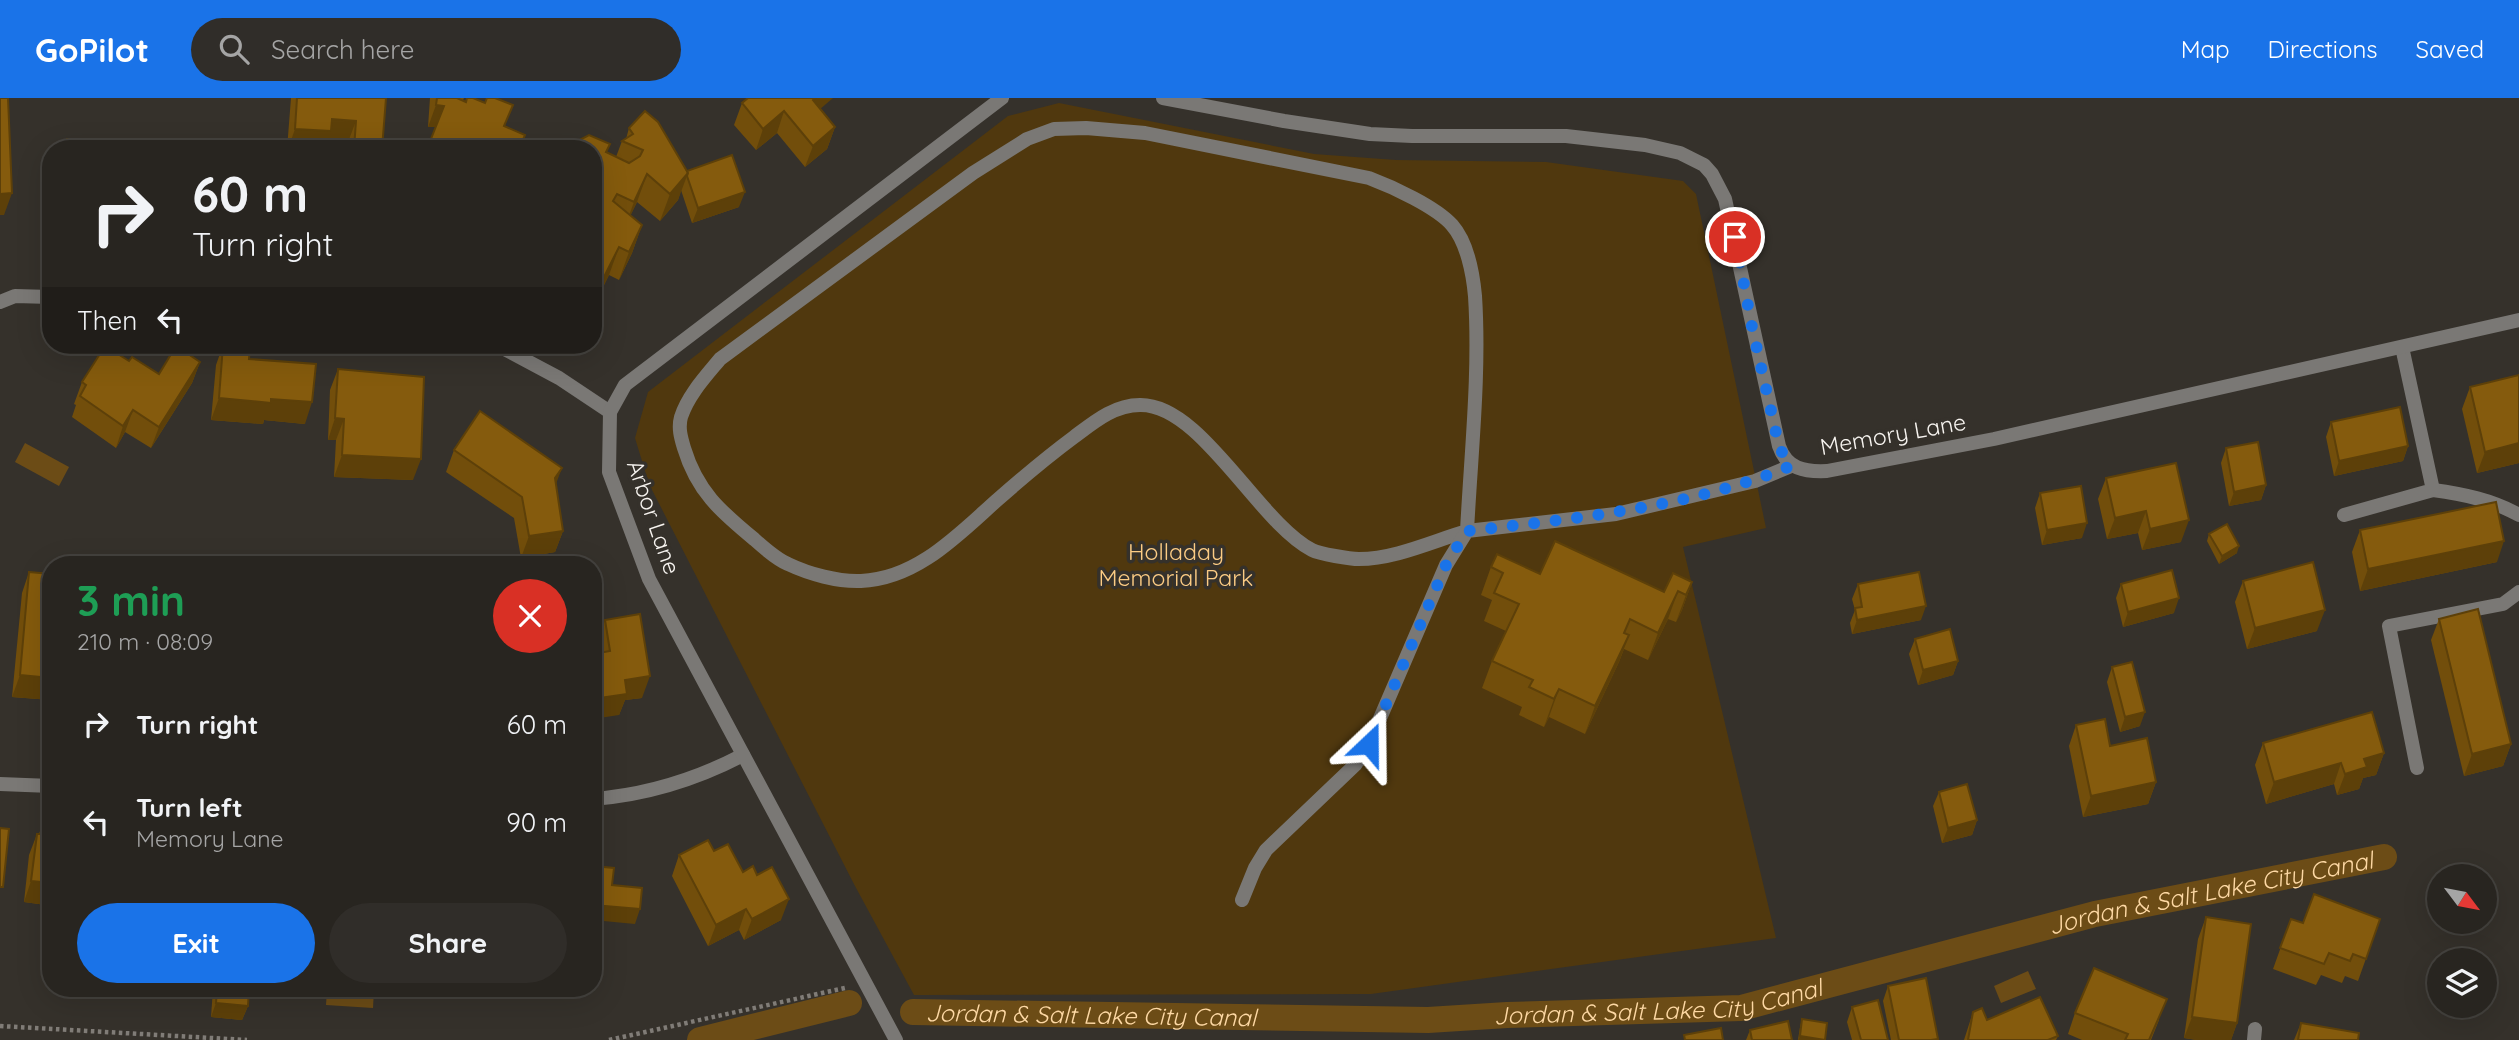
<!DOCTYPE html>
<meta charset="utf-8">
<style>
:root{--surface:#282520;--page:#302d29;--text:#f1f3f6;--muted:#a5a5a5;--line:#44423e;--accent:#1a73e8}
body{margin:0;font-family:Quicksand,sans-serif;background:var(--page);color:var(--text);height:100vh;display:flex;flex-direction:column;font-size:26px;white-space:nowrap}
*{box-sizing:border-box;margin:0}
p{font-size:23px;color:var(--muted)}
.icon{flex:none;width:38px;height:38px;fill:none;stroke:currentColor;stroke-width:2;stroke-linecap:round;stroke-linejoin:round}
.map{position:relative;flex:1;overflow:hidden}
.panel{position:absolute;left:42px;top:458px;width:560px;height:441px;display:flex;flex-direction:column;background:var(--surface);border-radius:28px;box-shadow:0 7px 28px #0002,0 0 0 2px var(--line)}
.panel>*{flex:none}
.hud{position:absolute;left:42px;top:42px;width:560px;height:214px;border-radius:28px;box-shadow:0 7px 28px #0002,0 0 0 2px var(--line);background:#282520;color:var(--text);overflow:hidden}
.needle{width:46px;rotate:122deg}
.tools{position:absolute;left:2427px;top:766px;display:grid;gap:14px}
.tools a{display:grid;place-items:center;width:70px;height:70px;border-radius:50%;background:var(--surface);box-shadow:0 7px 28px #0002,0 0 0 2px var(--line);font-size:35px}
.pin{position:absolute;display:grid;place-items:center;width:60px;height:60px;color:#fff;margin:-30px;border:4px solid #fff;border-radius:50%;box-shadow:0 2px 7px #0007}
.me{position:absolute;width:77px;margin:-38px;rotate:23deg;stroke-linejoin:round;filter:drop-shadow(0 0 5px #0008)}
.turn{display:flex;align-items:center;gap:24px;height:147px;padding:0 35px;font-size:32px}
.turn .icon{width:91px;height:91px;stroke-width:2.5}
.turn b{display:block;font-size:49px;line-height:60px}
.then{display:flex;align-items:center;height:66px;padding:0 35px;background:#0003;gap:14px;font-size:26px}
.round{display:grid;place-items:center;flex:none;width:74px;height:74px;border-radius:37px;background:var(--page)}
.head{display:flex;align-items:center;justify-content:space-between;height:119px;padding:0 35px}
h1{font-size:42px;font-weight:700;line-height:52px;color:#1e9e55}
.primary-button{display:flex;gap:14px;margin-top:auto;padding:14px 35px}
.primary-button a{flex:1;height:80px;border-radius:42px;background:var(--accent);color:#fff;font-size:28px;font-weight:700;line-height:80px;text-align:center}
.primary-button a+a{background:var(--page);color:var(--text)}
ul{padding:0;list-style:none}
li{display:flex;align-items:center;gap:21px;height:98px;padding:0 35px}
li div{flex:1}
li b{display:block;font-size:26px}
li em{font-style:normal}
header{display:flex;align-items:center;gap:42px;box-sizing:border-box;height:98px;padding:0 35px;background:var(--accent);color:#fff}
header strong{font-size:33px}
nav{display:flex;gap:38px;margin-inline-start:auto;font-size:24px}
.search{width:490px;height:63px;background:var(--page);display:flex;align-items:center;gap:18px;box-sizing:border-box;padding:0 24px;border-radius:38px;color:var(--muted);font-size:26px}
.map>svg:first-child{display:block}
</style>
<header>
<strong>GoPilot</strong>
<div class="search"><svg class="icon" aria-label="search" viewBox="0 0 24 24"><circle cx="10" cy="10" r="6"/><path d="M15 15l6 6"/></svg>Search here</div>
<nav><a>Map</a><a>Directions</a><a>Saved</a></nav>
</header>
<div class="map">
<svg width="2519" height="942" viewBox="0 0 2519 942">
<rect width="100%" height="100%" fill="#35312b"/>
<!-- green -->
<polygon fill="#50380e" points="1059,5 1314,56 1396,62 1546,64 1683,83 1696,96 1766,430 1683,449 1776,840 1371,896 914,897 855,788 649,386 635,340 648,294 1008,18"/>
<!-- water -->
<g fill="#6c4c16">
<polygon points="25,345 69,369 59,388 15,364"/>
<polygon points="2028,873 2036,891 2001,905 1994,888"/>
<polygon points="327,891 374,891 373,910 326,907"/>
</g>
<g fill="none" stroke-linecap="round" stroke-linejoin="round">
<!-- canal -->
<g stroke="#6c4c16" stroke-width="26">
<path id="s1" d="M913 914 1428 922 1507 917 1741 910 2095 816 2384 759"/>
<polyline points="700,942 849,905"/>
</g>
<!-- path -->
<g stroke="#807c77" stroke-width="4.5" stroke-dasharray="3.5 3.5" stroke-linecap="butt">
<polyline points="0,928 247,942"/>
<polyline points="609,942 845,890"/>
</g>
<!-- lane -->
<g stroke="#7a7875" stroke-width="14">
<path d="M1086 30 1145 35 1369 80C1393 89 1436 109 1452 127 1467 144 1473 176 1475 198 1480 275 1471 355 1467 433 1433 443 1395 461 1359 461 1350 461 1320 456 1312 452 1258 424 1201 306 1140 307 1114 307 1094 324 1074 339 1047 359 1021 381 996 403 957 438 916 481 861 483 838 484 809 476 788 466 776 461 764 450 754 441 720 413 697 393 684 350 681 340 678 330 681 319 688 297 706 278 720 261L973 75 1027 41 1054 31Z"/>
<path d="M2433 392C2463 396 2492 402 2519 417"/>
<polyline points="2344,417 2433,392 2402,249"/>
<polyline points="2417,670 2389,528 2503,506 2519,494"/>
<polyline points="1242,802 1255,770 1266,752 1355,667 1369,646 1446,467 1467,433 1616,416 1755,383 1791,368"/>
</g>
<!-- street -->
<g stroke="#7a7875" stroke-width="14">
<path d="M1163 0 1284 23 1370 36 1412 38H1566L1645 47 1680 55 1704 67 1712 76 1725 101 1779 348C1787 371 1804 374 1827 373L1994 341 2519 222"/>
<polyline points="0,204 15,198 51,199"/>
<polyline points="497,247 559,280 610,314"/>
<polyline points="0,686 51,688"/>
<path d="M593 701C645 697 697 681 743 657"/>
<polyline points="896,942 649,481 609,374 610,314 625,287 1002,0"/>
<polyline points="2254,942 2255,931"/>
</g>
</g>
<!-- wall -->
<g fill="#724e0b">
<polygon points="291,0 386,0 382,51 348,51 348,44 328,43 325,51 287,51"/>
<polygon points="430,0 464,0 463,2 505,29 428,29"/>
<polygon points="742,5 820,11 835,29 827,51 805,69 777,35 756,52 734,27"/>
<polygon points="629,30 687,73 739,109 692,125 681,92 678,102 660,123 637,104 630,118 642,127 632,155 619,182 609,177 593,209 593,51 616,59 622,43 626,41"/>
<polygon points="51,52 51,110 43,110 44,70"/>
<polygon points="223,247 249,261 305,326 264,322 263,326 211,322 216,267"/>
<polygon points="129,263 159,276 200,264 192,285 151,350 125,334 116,350 72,319 76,307 74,306 82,284"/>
<polygon points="338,271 413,382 334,379 336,342 328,342 330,292"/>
<polygon points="2519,277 2519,365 2477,375 2462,311 2470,289"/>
<polygon points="2331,324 2408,348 2403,363 2334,378 2326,339"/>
<polygon points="2226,350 2266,387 2261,402 2229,408 2221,365"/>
<polygon points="454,352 556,387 563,433 555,454 521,460 514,420 446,374"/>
<polygon points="2106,380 2181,444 2142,452 2138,435 2107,441 2098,401"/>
<polygon points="2040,395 2082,440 2042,447 2035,410"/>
<polygon points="2360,432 2497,464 2360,493 2352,454"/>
<polygon points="2209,436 2237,455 2219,466 2207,443"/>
<polygon points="1491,469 1664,494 1692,484 1682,512 1676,524 1668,521 1648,562 1624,551 1619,564 1585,636 1549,619 1544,629 1519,617 1522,609 1482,590 1492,563 1506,533 1484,523 1492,502 1481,497"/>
<polygon points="29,474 51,602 12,599 22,495"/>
<polygon points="2243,483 2317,533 2247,551 2235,504"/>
<polygon points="1858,486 1921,522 1852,536 1850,525 1855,512 1852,501"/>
<polygon points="2121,486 2174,515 2123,529 2116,500"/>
<polygon points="2439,521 2511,646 2503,668 2464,678 2431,542"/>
<polygon points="605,522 642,600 625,602 619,617 599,555 598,543"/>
<polygon points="1915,541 1958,563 1953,577 1918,587 1909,556"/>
<polygon points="2112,569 2140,628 2120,634 2107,584"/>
<polygon points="2076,627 2110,648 2156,684 2148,706 2083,719 2069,648"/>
<polygon points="2263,645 2384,655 2376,677 2363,680 2359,691 2337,697 2334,686 2266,706 2255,667"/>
<polygon points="1939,694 1977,722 1972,737 1942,745 1933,708"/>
<polygon points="45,718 51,719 51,840 42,839 46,807 24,804 29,757 37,736 39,736"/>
<polygon points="714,753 743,774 781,822 744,842 739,832 708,848 672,778 679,757"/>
<polygon points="2206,819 2237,925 2231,942 2197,942 2184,940 2198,841"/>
<polygon points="2291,821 2303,825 2380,821 2358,883 2345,878 2342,885 2321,877 2316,887 2273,871"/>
<polygon points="1888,888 1938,941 1938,942 1891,942 1883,903"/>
<polygon points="213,891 249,891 248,908 242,922 211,919"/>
<polygon points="1852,909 1888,942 1852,942 1847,924"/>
<polygon points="1973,914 1987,922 2058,938 2056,942 1964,942"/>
<polygon points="2075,915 2159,922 2151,942 2082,942 2068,936"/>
<polygon points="1802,921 1824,942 1798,942 1800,929"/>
<polygon points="2301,925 2358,942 2294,942"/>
<polygon points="1750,932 1792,942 1746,942"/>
</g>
<!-- shaded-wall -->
<g fill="#5d4009">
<polygon points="815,0 833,0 805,24 813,2"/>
<polygon points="436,7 444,8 437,29 428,29"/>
<polygon points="784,13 777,35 756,52 763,31"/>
<polygon points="332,21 356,23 348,44 328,43 325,51 288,51 295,31"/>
<polygon points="835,29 827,51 805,69 813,48"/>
<polygon points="688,75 678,102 660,123 670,96"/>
<polygon points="647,76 637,104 624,131 634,104"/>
<polygon points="51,89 51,110 43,110"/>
<polygon points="745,94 739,109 692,125 698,110"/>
<polygon points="12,95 4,117 0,117 0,96"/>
<polygon points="642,127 632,155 619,182 629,154"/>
<polygon points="619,149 609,177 593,209 602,183"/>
<polygon points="200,264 192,285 151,350 159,329"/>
<polygon points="219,300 271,301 312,304 305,326 264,322 263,326 211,322"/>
<polygon points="133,312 125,334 116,350 123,328"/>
<polygon points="335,320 344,321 336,342 328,342"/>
<polygon points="2519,345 2519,365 2477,375 2485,354"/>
<polygon points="2408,348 2403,363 2334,378 2339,363"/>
<polygon points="342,357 421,361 413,382 334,379"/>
<polygon points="562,370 554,391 555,380"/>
<polygon points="2266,387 2261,402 2229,408 2234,394"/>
<polygon points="2146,413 2138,435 2107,441 2115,420"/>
<polygon points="2189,422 2181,444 2142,452 2150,431"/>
<polygon points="2087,425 2082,440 2042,447 2047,432"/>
<polygon points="563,433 555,454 521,460 529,438"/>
<polygon points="2504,443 2497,464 2360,493 2368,471"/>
<polygon points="2239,448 2237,455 2219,466 2222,458"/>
<polygon points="1692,484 1682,512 1676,524 1686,497"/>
<polygon points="1678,493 1668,521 1648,562 1658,535"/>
<polygon points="2179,500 2174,515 2123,529 2128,514"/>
<polygon points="1926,508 1921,522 1852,536 1857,522"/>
<polygon points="2325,512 2317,533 2247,551 2255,530"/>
<polygon points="1629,537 1619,564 1585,636 1595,608"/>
<polygon points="1958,563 1953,577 1918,587 1923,572"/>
<polygon points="20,577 51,580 51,602 12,599"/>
<polygon points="650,578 642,600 625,602 619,617 593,621 593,601 625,582"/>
<polygon points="1559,591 1549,619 1544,629 1554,601"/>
<polygon points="2145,614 2140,628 2120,634 2125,619"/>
<polygon points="2511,646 2503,668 2464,678 2472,656"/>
<polygon points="2384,655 2376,677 2363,680 2359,691 2337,697 2345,676 2364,661"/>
<polygon points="2341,665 2334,686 2266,706 2274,684"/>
<polygon points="2156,684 2148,706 2083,719 2091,698"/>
<polygon points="1977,722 1972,737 1942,745 1948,730"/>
<polygon points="31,783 51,785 51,792 46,807 24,804"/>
<polygon points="789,801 781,822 744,842 752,821"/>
<polygon points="593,807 640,811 635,826 593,822"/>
<polygon points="746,811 739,832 708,848 716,827"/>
<polygon points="50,818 51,818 51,840 42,839"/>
<polygon points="216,905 248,908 242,922 211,919"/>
<polygon points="2192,919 2237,925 2231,942 2197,942 2184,940"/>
<polygon points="1800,938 1824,942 1798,942"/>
</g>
<!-- building -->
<g fill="#855b0d" stroke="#5d4009" stroke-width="2">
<polygon points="0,0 8,0 12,95 0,96"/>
<polygon points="297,0 386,0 382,51 354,51 356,23 332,21 331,33 295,31"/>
<polygon points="437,0 457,0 466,4 467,0 473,0 485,5 487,0 495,0 513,7 504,28 525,37 519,51 427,51 444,8 436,7"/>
<polygon points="748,0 815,0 813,2 835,29 813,48 784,13 763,31 742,5"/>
<polygon points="645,13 658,24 688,75 670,96 647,76 634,104 617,96 613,103 642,127 629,154 619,149 602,183 593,179 593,51 570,51 572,46 589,37 610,46 606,54 629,65 640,58 643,52 622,43 633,36 629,30"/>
<polygon points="67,41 159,44 159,51 52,51 52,48 67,49"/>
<polygon points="179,45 253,51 179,51"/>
<polygon points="732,57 745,94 698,110 687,78 688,75 687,73"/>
<polygon points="223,247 250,248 249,261 316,266 312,304 271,301 271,305 219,300"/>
<polygon points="105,248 129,263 132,259 159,276 176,248 200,264 159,329 133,312 123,328 80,298 86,287 82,284"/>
<polygon points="338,271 424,279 421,361 342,357 344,321 335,320"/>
<polygon points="2519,277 2519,345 2485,354 2470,289"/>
<polygon points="2400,309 2408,348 2339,363 2331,324"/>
<polygon points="480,313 562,370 555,380 563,433 529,438 522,399 454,352"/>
<polygon points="2258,344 2266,387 2234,394 2226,350"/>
<polygon points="2176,365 2189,422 2150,431 2146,413 2115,420 2106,380"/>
<polygon points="2081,388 2087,425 2047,432 2040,395"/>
<polygon points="2496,404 2504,443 2368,471 2360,432"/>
<polygon points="2227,426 2239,448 2222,458 2209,436"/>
<polygon points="1555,443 1664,494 1673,475 1692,484 1686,497 1678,493 1658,535 1630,521 1624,535 1629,537 1595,608 1559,591 1554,601 1529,589 1533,582 1492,563 1519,506 1494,495 1503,475 1491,469 1497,456 1540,476"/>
<polygon points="2313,464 2325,512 2255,530 2243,483"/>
<polygon points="2172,472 2179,500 2128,514 2121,486"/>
<polygon points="29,474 51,476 51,580 20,577"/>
<polygon points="1919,474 1926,508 1857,522 1855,510 1862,509 1858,486"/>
<polygon points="2478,511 2511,646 2472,656 2439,521"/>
<polygon points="640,516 650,578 625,582 627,596 593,601 593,556 610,553 605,522"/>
<polygon points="1950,531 1958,563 1923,572 1915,541"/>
<polygon points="2132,564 2145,614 2125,619 2112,569"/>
<polygon points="2372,614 2384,655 2364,661 2367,669 2345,676 2341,665 2274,684 2263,645"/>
<polygon points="2105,621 2110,648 2147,640 2156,684 2091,698 2076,627"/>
<polygon points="1967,686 1977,722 1948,730 1939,694"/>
<polygon points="45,718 51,719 51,785 31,783 37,736 43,736"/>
<polygon points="0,730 9,731 3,789 0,789"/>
<polygon points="708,742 714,753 728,746 743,774 753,768 757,777 772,769 789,801 752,821 746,811 716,827 679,757"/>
<polygon points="593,768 614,770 612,787 642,790 640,811 593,807"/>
<polygon points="2314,796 2380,821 2366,861 2353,856 2350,863 2329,855 2324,866 2280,850 2291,821 2303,825"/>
<polygon points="2206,819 2251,826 2237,925 2192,919"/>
<polygon points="2094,870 2167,901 2149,942 2125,942 2128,936 2075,915"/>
<polygon points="1926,880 1938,941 1931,942 1899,942 1888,888"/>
<polygon points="217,891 249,891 248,908 216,905"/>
<polygon points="2040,899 2058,938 2048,942 1968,942 1973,914 1982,910 1987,922"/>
<polygon points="1878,902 1888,942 1861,942 1852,909"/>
<polygon points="1802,921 1827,925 1825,942 1800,938"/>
<polygon points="1788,923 1792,942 1752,942 1750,932"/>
<polygon points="2301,925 2359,935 2358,942 2298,942"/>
<polygon points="1721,930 1723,942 1685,942 1684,937"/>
</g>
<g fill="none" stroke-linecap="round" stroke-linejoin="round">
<!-- route -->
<path stroke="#1a73e8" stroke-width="12" stroke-dasharray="0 21.6" d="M1369 646 1446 467 1467 433C1577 420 1688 410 1791 368L1786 362 1779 348 1752 229 1735 139"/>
</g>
<g text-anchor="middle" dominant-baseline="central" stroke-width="7" stroke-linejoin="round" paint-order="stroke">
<!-- street labels -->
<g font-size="23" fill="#f7f4f0" stroke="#35312b">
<text transform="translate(1893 336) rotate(-10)">Memory Lane</text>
<text transform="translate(654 419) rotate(71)">Arbor Lane</text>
</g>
<!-- park labels -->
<g font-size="23" fill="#fccc84" stroke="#35312b">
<text x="1176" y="453">Holladay<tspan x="1176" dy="26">Memorial Park</tspan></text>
</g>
<!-- water labels -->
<g font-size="24" font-style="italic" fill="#fdd8a4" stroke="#35312b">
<text stroke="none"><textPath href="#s1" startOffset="1312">Jordan &amp; Salt Lake City Canal</textPath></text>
<text stroke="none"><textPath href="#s1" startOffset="746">Jordan &amp; Salt Lake City Canal</textPath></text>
<text stroke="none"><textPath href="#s1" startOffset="178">Jordan &amp; Salt Lake City Canal</textPath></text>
</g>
</g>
</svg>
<div class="tools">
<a><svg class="needle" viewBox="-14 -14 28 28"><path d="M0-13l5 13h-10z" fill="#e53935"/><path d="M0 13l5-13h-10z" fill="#a5a5a5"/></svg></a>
<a><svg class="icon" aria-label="layers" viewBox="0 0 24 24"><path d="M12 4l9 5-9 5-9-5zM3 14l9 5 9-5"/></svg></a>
</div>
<div class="pin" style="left:1735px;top:139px;background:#d93025"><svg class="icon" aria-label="arrive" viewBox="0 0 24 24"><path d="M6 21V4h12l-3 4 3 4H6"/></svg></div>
<svg class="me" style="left:1369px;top:646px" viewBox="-20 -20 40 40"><path d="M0-17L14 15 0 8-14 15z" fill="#1a73e8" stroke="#fff" stroke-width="4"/></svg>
<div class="hud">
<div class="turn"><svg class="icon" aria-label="right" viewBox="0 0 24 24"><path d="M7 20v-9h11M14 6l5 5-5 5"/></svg><div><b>60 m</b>Turn right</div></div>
<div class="then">Then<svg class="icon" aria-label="left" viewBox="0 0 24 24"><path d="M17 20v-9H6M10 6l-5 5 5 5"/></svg></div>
</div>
<section class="panel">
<div class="head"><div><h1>3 min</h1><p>210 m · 08:09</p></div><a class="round" style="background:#d93025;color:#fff"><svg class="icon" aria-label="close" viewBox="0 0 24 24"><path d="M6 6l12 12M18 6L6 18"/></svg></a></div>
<ul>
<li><svg class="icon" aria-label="right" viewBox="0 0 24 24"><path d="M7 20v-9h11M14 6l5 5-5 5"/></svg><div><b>Turn right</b></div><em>60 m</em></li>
<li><svg class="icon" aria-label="left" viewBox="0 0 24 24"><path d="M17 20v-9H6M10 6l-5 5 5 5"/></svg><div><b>Turn left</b><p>Memory Lane</p></div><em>90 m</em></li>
</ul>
<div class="primary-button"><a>Exit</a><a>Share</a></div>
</section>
</div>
